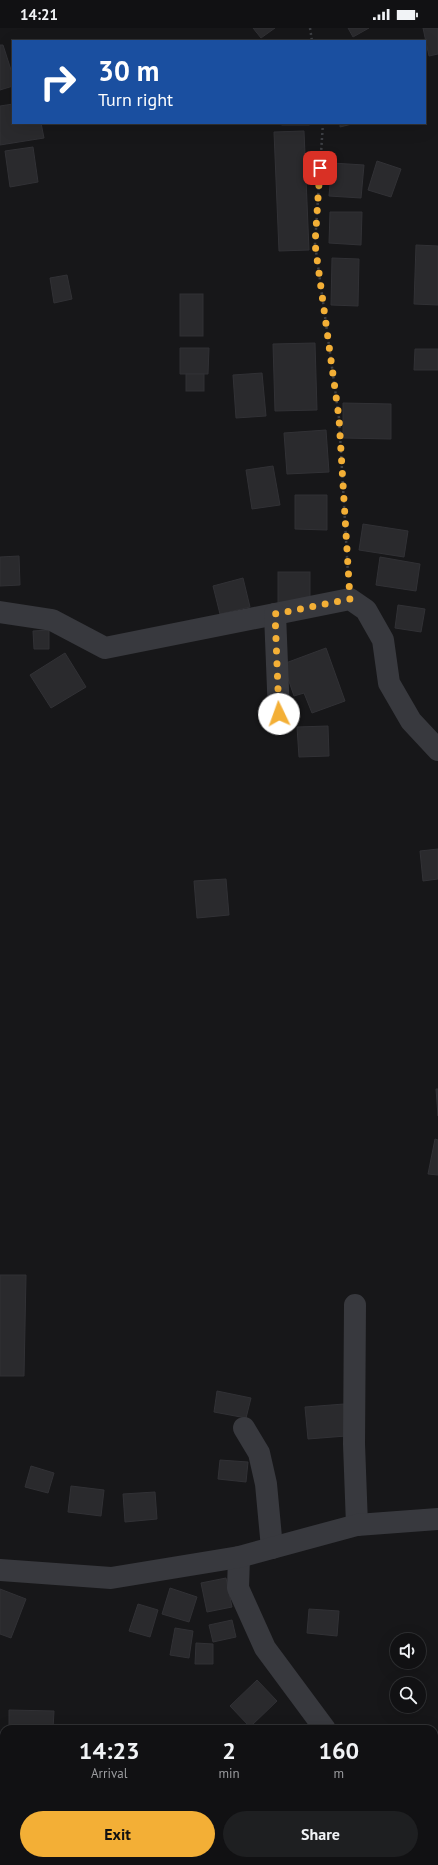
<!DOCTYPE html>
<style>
:root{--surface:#111113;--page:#1e1f21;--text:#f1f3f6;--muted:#9c9da0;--line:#303133;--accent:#f3af36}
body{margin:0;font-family:"PT Sans",sans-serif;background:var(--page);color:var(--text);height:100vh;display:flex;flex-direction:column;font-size:15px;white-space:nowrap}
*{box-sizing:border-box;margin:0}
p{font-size:13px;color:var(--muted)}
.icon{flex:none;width:22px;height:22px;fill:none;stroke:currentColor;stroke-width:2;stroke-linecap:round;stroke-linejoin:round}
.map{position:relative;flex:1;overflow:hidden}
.panel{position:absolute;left:0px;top:1697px;width:438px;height:140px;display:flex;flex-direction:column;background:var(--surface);border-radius:12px 12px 0 0;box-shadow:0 4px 16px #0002,0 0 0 1px var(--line)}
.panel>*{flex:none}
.banner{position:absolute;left:12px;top:12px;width:414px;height:84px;border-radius:0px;box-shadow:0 4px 16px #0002,0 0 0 1px var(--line);background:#1a4fa0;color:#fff;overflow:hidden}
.fabs{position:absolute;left:390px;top:1605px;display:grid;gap:8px}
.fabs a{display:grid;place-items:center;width:36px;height:36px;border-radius:50%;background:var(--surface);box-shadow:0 4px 16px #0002,0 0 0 1px var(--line);font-size:20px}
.pin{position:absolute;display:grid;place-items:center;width:34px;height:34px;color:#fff;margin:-17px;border-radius:8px;box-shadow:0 2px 6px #0006}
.me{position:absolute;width:44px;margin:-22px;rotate:357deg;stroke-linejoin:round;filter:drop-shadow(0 0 3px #0008)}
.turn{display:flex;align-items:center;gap:14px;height:84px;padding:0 20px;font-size:18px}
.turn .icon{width:52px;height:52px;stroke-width:2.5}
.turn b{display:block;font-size:28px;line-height:34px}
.eta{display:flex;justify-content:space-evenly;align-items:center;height:68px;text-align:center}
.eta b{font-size:24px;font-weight:700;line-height:28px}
.cta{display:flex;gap:8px;margin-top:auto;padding:8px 20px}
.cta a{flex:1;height:46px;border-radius:24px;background:var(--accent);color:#111;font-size:16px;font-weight:700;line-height:46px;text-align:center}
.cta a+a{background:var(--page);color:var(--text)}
.status{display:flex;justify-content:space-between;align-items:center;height:28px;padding:0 20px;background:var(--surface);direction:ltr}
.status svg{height:11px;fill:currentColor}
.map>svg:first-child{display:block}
</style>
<div class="status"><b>14:21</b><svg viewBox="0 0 49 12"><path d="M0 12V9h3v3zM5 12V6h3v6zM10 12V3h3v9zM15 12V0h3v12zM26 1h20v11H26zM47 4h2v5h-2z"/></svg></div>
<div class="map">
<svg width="438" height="1837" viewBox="0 0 438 1837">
<rect width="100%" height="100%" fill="#171719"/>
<!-- building -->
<g fill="#2a2a2d" stroke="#313135">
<polygon points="253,0 275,0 261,10"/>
<polygon points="348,0 369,0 353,9"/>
<polygon points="423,0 438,0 438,26 429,28"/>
<polygon points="0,17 3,17 13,48 13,58 0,62"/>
<polygon points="13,76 13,95 41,95 44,110 0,117 0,78"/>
<rect x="282" y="95" width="27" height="2"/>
<polygon points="340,95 356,95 340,99"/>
<polygon points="304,103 309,222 279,223 274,104"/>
<polygon points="33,119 38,154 10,159 5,123"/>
<polygon points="377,133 401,141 391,169 368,162"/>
<polygon points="332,135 364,137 361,170 329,168"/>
<polygon points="330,184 362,184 361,217 329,215"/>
<polygon points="416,217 438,218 438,277 414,276"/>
<polygon points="332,230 359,231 358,278 331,277"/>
<polygon points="67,247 72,271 54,275 50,250"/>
<rect x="180" y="266" width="23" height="42"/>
<polygon points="315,315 317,382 275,383 273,316"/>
<polygon points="180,320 209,320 208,346 180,346"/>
<polygon points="415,321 438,321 438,342 414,342"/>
<polygon points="262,345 266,388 236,390 233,347"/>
<rect x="186" y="346" width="18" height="17"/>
<polygon points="343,375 391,376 391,411 343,410"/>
<polygon points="326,402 329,444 287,446 284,405"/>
<polygon points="273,438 280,477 252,481 246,442"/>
<polygon points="295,467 327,467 327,502 295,501"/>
<polygon points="363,496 408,503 404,529 359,522"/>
<polygon points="19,528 20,557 0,558 0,529"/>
<polygon points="380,529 420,536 416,563 376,557"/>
<rect x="278" y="544" width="32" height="33"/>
<polygon points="243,550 250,579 220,586 213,558"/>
<polygon points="398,577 425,581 421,604 395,600"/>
<polygon points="49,602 49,621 34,621 33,603"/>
<polygon points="326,620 345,673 312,685 304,665 294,668 283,636"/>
<polygon points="65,625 86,659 51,680 30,647"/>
<polygon points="328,698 329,728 299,729 297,699"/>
<polygon points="438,821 438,851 423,853 420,823"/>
<polygon points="226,851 229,887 197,890 194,853"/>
<polygon points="436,1061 438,1061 438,1088"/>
<polygon points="435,1111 438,1112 438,1147 428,1146"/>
<polygon points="0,1247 26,1247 24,1348 0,1348"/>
<polygon points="217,1363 251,1370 246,1390 214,1384"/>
<polygon points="344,1376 346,1408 308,1411 305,1379"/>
<polygon points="220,1432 248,1434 246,1454 218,1451"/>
<polygon points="31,1438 54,1445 48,1465 25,1459"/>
<polygon points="71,1458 104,1462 101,1488 68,1484"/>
<polygon points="155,1464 157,1491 125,1494 123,1466"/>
<polygon points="226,1550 232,1579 207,1584 201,1555"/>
<polygon points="170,1560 197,1569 189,1594 162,1586"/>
<polygon points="0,1561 26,1571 11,1610 0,1606"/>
<polygon points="138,1576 158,1582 150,1609 129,1603"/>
<polygon points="309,1581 339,1583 337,1608 307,1605"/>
<polygon points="232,1592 236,1609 213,1614 209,1597"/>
<polygon points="175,1600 193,1603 189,1630 170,1627"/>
<polygon points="196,1615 213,1616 213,1636 195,1636"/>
<polygon points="257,1652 277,1673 250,1699 230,1678"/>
<polygon points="9,1682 54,1683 53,1701 9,1701"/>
</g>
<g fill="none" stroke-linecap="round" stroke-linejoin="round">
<!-- path -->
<g stroke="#3e4045" stroke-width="2.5" stroke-dasharray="2 3" stroke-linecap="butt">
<polyline points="310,0 312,13"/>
<polyline points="323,95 315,216 339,390 348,546"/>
</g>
<!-- street -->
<g stroke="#38393e" stroke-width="22">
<polyline points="0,584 52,592 105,620 350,571 366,582 383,612 389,655 411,693 438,722"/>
<polyline points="275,586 279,686"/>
<polyline points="355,1277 354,1416 357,1497"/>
<polyline points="244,1400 259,1425 266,1456 272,1520"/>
<polyline points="239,1529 238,1560 265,1620 325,1701"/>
<polyline points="0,1542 111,1550 239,1529 357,1497 438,1491"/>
<polyline points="0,1764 4,1773"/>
<polyline points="32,1833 34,1837"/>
<polyline points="410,1833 411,1837"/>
</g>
</g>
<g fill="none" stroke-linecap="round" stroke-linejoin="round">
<!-- route -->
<polyline stroke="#f3af36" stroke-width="7" stroke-dasharray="0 12.6" points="279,686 275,586 350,571 339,390 315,216 320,140"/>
</g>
</svg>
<div class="fabs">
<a><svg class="icon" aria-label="sound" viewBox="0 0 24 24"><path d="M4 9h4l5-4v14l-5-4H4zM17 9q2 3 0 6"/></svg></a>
<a><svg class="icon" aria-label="search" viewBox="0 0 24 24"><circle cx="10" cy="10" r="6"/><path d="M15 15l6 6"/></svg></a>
</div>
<div class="pin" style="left:320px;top:140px;background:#d93025"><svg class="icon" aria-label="arrive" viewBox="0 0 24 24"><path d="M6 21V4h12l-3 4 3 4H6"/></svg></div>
<svg class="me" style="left:279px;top:686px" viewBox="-20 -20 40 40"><circle r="19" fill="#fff"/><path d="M0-13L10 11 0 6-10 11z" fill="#f3af36"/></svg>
<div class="banner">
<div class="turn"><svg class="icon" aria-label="right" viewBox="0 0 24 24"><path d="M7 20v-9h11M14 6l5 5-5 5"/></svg><div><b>30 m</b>Turn right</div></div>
</div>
<section class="panel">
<div class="eta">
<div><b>14:23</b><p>Arrival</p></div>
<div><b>2</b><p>min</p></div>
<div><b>160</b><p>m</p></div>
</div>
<div class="cta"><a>Exit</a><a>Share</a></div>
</section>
</div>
